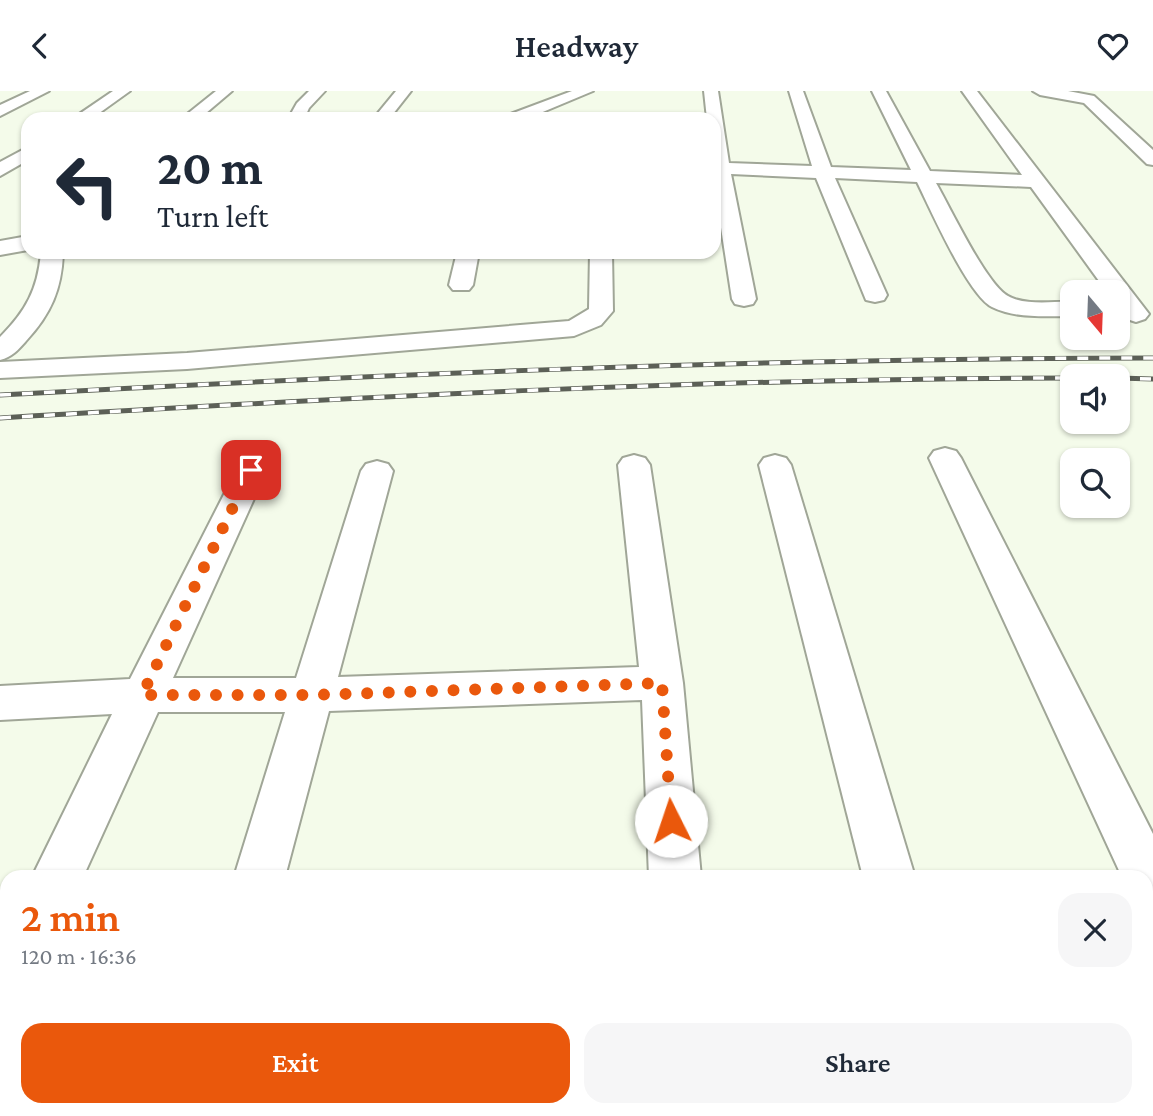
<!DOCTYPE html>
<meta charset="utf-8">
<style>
:root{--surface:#fff;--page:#f6f6f7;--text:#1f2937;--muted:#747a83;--accent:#ea580c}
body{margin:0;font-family:"Crimson Pro",serif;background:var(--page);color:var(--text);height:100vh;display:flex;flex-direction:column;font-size:26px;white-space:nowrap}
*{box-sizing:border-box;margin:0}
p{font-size:23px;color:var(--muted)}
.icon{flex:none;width:38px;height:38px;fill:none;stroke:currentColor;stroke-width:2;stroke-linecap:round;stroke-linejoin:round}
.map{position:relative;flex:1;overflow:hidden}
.panel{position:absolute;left:0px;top:779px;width:1153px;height:247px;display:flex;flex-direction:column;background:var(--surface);border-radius:21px 21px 0 0;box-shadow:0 2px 5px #0004}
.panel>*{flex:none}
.guide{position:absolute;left:21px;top:21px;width:700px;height:147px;border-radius:21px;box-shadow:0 2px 5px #0004;background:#fff;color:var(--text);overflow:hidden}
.needle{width:46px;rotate:161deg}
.tools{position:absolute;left:1060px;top:189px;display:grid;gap:14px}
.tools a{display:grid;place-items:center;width:70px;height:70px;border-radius:14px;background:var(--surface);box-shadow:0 2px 5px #0004;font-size:35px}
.pin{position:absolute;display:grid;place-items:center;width:60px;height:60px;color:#fff;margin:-30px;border-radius:14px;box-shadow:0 4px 10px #0006}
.me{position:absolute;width:77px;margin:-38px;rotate:356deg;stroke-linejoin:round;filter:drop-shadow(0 0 5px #0008)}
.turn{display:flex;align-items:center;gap:24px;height:147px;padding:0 21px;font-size:32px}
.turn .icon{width:91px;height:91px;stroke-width:2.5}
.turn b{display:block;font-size:49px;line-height:60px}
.round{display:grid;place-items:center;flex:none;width:74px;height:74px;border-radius:21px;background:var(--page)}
.head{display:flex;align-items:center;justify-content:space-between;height:119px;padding:0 21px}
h1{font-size:42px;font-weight:600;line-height:52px;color:var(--accent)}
.primary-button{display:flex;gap:14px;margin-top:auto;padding:14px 21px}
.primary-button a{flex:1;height:80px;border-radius:21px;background:var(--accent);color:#fff;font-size:28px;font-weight:600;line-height:80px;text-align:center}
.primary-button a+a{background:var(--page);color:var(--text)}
header{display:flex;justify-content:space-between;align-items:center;height:91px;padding:0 21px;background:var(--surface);font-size:32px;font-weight:600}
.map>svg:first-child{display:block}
</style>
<header><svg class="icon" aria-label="back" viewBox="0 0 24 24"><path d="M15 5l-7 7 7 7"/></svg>Headway<svg class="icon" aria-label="heart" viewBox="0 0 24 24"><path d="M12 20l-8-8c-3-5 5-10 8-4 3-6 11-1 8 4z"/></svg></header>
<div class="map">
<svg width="1153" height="1025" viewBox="0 0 1153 1025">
<rect width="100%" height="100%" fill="#f4fbea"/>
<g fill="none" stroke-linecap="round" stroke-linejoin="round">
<defs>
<g id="street">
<polygon points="30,0 49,0 0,25 0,14"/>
<polygon points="113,0 130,0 91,28 72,28"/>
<polygon points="216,0 232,0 199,28 181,28"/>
<polygon points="309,0 325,0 309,17 304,28 288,28 297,12"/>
<polygon points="396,0 411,0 389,28 373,28"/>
<polygon points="572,0 593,0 526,28 503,28 505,25"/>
<path d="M704 0H718L729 72 812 75 789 0H803L831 76 911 79 872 0H886L930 80 1022 84 962 0H977L1149 223 1145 228 1136 231 1127 228 1118 216V201H1107L1031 96 936 92C950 116 986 193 1008 205 1025 215 1054 210 1073 211V225C1047 225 1016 228 992 216 968 204 930 117 917 91L835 87 887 204 884 209 875 211 866 209 816 87 731 83 756 208 753 213 744 215 735 213 732 208 714 91V28H707Z"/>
<polygon points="1033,0 1068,0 1094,5 1153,59 1153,74 1147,73 1084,12 1040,4"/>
<polygon points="28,56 28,69 0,85 0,71"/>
<polygon points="28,145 28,159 0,164 0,150"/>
<path d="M41 161H63C62 198 51 223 26 250 18 259 12 266 0 269V246C26 220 38 198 41 161Z"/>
<polygon points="457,161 479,161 473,194 469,199 453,199 449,194"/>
<polygon points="590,161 612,161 613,220 601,234 574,245 187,278 0,287 0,271 187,262 569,230 589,218"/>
<polygon points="945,357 956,360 961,367 1153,743 1153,821 1146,818 1146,786 1122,786 929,367 934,360"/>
<polygon points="634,364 645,367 650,374 683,592 701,786 649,786 642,609 329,620 285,786 234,786 285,621 158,621 83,786 32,786 112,623 0,629 0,595 130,588 240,372 251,369 262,372 267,379 173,587 296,587 361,380 366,373 377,370 388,373 393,380 338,586 639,576 618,374 623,367"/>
<polygon points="775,364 786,367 791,374 915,786 863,786 759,374 764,367"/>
<polygon points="7,863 7,931 0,934 0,866"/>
<rect x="1146" y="886" width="7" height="58"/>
<polygon points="7,938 7,998 0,999 0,939"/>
<polygon points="1146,1013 1151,1025 1089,1025 1086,1018 1146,1018"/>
<polygon points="207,1018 269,1018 267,1025 205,1025"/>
<rect x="657" y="1018" width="62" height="7"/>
</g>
</defs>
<!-- street casing -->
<use href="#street" stroke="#a0a697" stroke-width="4"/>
<!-- street -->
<use href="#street" fill="#fff" fill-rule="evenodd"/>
<defs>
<g id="rail">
<polyline points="1118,287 1153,288"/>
<path d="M0 304C384 283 768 267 1153 267"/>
<path d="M0 327C358 306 715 287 1073 287"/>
</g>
</defs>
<!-- rail casing -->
<use href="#rail" stroke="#5c6057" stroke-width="5"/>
<!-- rail -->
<use href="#rail" stroke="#fff" stroke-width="3.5" stroke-dasharray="11" stroke-linecap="butt"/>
</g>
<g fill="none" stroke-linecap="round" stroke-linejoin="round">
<!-- route -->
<polyline stroke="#ea580c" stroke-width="12" stroke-dasharray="0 21.6" points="251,379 142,604 313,604 662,592 671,730"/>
</g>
</svg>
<div class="tools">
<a><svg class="needle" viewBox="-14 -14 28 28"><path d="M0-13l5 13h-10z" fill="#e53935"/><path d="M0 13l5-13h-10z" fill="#747a83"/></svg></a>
<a><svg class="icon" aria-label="sound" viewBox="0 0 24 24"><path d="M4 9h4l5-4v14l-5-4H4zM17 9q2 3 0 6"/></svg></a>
<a><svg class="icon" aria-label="search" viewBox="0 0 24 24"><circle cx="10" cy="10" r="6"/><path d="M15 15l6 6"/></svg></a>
</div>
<div class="pin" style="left:251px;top:379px;background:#d93025"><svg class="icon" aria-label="arrive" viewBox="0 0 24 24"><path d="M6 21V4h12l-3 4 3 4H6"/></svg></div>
<svg class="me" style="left:671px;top:730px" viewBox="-20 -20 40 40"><circle r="19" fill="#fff"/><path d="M0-13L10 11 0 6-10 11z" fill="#ea580c"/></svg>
<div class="guide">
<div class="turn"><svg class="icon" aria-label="left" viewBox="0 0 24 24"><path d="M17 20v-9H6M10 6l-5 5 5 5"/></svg><div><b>20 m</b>Turn left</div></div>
</div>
<section class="panel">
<div class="head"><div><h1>2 min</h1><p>120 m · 16:36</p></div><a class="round"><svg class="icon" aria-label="close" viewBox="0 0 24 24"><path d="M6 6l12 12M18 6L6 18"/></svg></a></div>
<div class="primary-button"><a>Exit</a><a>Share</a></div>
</section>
</div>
